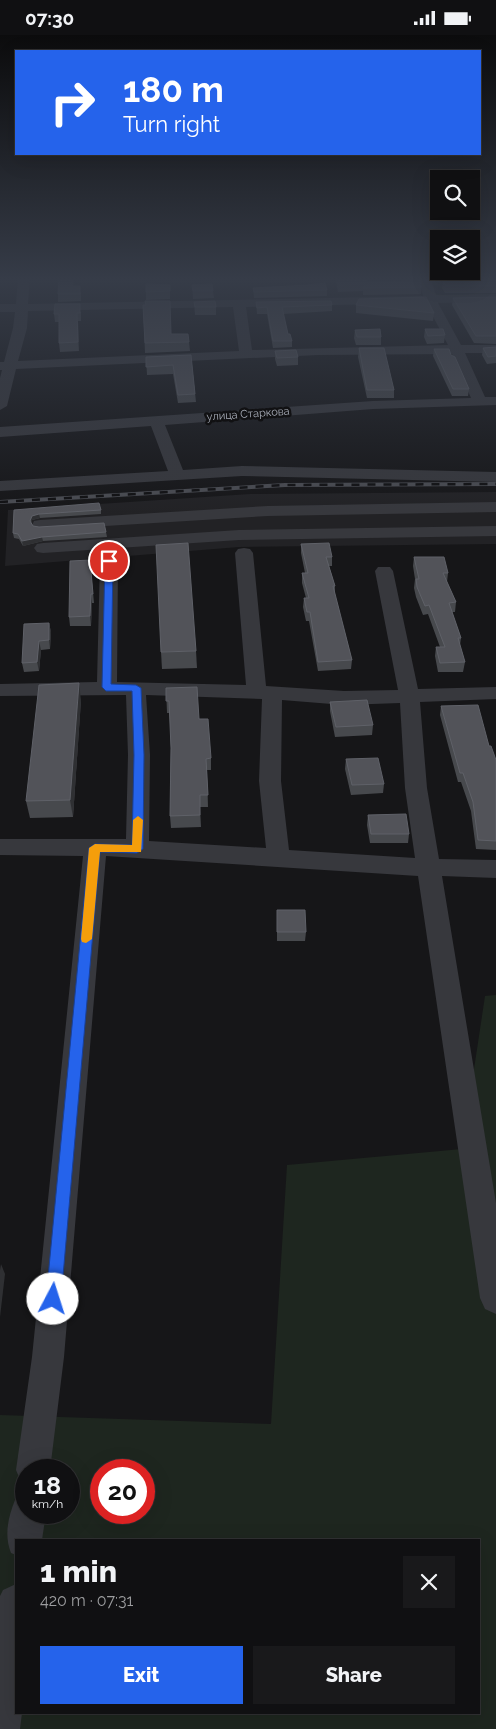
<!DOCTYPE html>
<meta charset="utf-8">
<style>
:root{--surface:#101012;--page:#19191b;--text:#f1f3f6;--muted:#9c9d9f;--line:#303032;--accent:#2563eb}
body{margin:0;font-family:Raleway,sans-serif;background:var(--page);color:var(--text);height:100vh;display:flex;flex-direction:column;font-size:19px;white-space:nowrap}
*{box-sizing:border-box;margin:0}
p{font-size:16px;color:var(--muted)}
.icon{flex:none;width:28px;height:28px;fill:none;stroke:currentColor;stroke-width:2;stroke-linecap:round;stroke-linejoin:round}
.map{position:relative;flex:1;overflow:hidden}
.panel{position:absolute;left:15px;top:1504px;width:465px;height:175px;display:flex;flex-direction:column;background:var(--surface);border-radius:0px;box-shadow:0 5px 20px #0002,0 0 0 1px var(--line)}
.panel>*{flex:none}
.hud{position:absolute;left:15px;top:15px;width:466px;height:105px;border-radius:0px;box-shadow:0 5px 20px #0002,0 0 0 1px var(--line);background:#2563eb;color:#fff;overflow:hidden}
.fabs{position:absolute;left:430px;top:135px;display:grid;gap:10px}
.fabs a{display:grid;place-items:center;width:50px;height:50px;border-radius:0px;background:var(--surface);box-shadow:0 5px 20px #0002,0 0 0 1px var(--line);font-size:25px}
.speed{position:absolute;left:15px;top:1424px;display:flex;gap:10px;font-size:25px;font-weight:700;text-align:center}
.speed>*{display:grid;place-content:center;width:65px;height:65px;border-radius:50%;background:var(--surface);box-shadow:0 5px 20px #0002,0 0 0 1px var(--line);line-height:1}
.speed small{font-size:12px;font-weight:400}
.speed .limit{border:8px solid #d22;background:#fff;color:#111}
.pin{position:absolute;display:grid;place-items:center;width:42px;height:42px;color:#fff;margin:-21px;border:2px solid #fff;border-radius:50%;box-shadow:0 1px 5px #0007}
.me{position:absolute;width:55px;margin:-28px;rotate:5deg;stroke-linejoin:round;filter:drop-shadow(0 0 4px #0008)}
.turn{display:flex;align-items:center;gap:18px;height:105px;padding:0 25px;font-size:22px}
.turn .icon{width:65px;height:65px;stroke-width:2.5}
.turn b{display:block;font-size:35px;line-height:42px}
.round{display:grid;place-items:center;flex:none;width:52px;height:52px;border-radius:0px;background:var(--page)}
.summary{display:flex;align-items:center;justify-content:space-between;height:85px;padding:0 25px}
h1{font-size:30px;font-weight:800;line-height:38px}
.action{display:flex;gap:10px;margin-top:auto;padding:10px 25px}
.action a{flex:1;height:58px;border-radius:0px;background:var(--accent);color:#fff;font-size:20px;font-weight:800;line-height:58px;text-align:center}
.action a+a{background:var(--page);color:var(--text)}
.status{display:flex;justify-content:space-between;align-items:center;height:35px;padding:0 25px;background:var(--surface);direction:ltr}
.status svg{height:14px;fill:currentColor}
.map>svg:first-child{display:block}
</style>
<div class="status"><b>07:30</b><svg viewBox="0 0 49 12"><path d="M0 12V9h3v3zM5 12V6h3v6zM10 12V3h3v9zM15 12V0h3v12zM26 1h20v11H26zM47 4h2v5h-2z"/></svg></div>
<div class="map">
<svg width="496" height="1694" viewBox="0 0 496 1694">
<rect width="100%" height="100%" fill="#161618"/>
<!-- built -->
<polygon fill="#222225" points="496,457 496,509 239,512 5,531 8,475 250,459"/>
<!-- green -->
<path fill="#1e261f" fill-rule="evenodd" d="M496 960V1694H0V1380L271 1389 287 1130 462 1114 485 961ZM26 1435H69V1478H26ZM101 1435H144V1478H101ZM16 1505H479V1678H16Z"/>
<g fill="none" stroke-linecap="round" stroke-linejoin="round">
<!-- minor -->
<g fill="#37383d" fill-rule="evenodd">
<path d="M18 242H30L28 269 423 261 418 242H430L436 260 496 259V267L438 268 461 310H496V318H465L485 362H496V370L373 374 165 390 183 435 242 431 496 437V447L242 441 0 456V446L168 436 151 391 0 402V392L373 366 471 363 452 319 318 320 16 334 7 371 0 375V343L2 335H0V327H4L13 293 15 277H0V269H16ZM426 268 448 310 252 315 246 272ZM233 272 239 316 18 326 27 293 28 276Z"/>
<polygon points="496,467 496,477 268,481 40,495 34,494 32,490 34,486 40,485 268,471"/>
<polygon points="496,491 496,501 239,505 43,518 37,517 34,513 37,509 43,508 239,495"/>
<path d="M244 513 250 514 253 518 266 651 344 656 398 655 375 536 378 532H390L393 536 418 654 496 652V664L420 667 427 753 439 824 496 825V843L442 841 496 1168V1279L485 1274 480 1263 418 841 106 821 64 1322 50 1435H26V1450L21 1447 16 1435 32 1322 83 821 0 820V804H126L128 720 126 660 0 661V649L97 647 100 526 103 522H115L118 526 117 647 246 650 235 518 238 514ZM146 660 262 664 259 746 266 813 149 806 150 720ZM282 665 344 670 400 668 405 753 415 823 289 815 281 746Z"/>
<path d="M26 1461V1478H46L42 1505H16V1520L11 1518C4 1500 8 1483 15 1465Z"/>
<polygon points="16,1549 16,1678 22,1678 20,1694 0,1694 0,1561 3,1555"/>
</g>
<defs>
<polyline id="rail" points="0,467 285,450 496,449"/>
</defs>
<!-- rail casing -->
<use href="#rail" stroke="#4a4c52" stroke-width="4"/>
<!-- rail -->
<use href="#rail" stroke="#111113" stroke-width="2.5" stroke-dasharray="8" stroke-linecap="butt"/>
</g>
<!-- wall -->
<g fill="#47494d">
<polygon points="335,242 364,242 367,247 421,252 421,259 363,260 363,256 338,257"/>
<polygon points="496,243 496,258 445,258 442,253 443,246"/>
<polygon points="170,250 170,264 146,265 146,257"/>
<polygon points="192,250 213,256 214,263 193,264"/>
<polygon points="74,251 81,258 81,266 58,267 58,259"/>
<polygon points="253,253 327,255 327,261 254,263"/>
<polygon points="496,262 496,309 474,308 452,270 453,263"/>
<polygon points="194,267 216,272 216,280 195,280"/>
<polygon points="256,267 332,270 332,276 283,279 288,299 292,306 292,312 273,313 267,279 257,279"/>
<polygon points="143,270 171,299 189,307 190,316 145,318"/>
<polygon points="356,270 434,278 433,286 356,278"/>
<polygon points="81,277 81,286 78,286 79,316 60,317 59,308 59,287 55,287 54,279"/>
<polygon points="425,294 445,300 444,308 427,309 424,302"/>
<polygon points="355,295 381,302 381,310 356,310 354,303"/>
<polygon points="496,312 496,328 487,329 482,320 483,313"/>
<polygon points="359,313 394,355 394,363 367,363 358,322"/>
<polygon points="434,314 451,320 469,354 468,361 452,361 433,321"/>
<polygon points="275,316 298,322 298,330 277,331 275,324"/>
<polygon points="191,320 196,367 178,368 173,339 147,340 146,322"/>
<polygon points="14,475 101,475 101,479 40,483 32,485 31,489 33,491 39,492 106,497 107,502 43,506 23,511 19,504 14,503 13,498"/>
<polygon points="301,509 332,522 332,531 329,531 335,551 335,560 352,625 351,634 318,636 309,586 306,586 303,572 304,563 306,563 302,548 302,538 305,538 301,518"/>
<polygon points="414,522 448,538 447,547 456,567 455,577 452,577 461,603 460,610 465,627 463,637 438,637 435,621 436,612 440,612 428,579 423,580 416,562 414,553 415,544 413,531"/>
<polygon points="90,525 94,568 92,568 91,591 70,591 69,582"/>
<polygon points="49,588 51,597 50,614 41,615 39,636 24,637 22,628"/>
<polygon points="196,616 197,633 162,634 161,617"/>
<polygon points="166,653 199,684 211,723 211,735 207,735 208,772 200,772 201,792 171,793 170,781 171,713 170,678 167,678"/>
<polygon points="81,665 73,782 30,783 26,766"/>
<polygon points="330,667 373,690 372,700 335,702 330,676"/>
<polygon points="441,671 489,711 496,725 496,815 476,814 471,776 461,747 458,747 440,680"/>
<polygon points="346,724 384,749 383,758 351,760 345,734"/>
<polygon points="368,780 409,799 408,808 370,808 367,790"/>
<polygon points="277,875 306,897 305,906 277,906"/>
</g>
<!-- shaded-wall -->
<g fill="#2f3033">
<polygon points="73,242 75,242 73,258 72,251"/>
<polygon points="77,278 78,286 79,316 78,307"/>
<polygon points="39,479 40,483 32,485 30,491 30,486 32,481"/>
<polygon points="42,502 43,506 23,511 22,506"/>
<polygon points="91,559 92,568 91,591 90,581"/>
<polygon points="49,588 51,597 50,614 49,605"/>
<polygon points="39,606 41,615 39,636 37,627"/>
<polygon points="79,648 81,665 73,782 70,765"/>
<polygon points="1,1229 5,1239 0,1282 0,1235"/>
</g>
<!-- building -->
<g fill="#525359" stroke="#5f6168">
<polygon points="59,242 73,242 72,251 80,251 80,259 58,259"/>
<polygon points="337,242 364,242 367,247 420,246 421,252 363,253 365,249 339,250"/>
<polygon points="496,243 496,251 446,251 443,246"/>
<polygon points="325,248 327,255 254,257 253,253 308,250"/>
<polygon points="146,249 170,250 170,256 146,257"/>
<polygon points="212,249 213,256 193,256 192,250"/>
<polygon points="426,262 434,278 356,270 359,264"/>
<polygon points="496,262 496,301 476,301 453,263"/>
<polygon points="145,266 170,266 171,299 188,299 189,307 145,308 143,270 146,270"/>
<polygon points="215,266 216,272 195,272 194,267"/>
<polygon points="331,266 332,270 282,272 288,299 290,299 292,306 273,306 267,272 257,273 256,267"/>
<polygon points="55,269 80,269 80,278 77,278 78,307 59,308 59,279 54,279"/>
<polygon points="380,294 381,302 357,302 355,295"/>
<polygon points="425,294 443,294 445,300 428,301"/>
<polygon points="496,312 496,321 488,322 483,313"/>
<polygon points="359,313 384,313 394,355 367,355"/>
<polygon points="434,314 449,314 451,320 455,322 469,354 453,354"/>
<polygon points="296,315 298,322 277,323 275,316"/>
<polygon points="191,320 195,359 178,360 173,330 146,332 146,322"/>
<polygon points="99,468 101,475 39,479 32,481 30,486 33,491 39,492 104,488 106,497 42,502 22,506 18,499 13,498 14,475"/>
<polygon points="188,508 196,616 161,617 156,510"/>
<polygon points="329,508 332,522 326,522 335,551 333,551 352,625 318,627 310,577 307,577 304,563 309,563 302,538 308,538 301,509"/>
<polygon points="414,522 444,522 448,538 443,538 456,567 449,568 461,603 458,603 465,627 440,628 436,612 445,612 429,570 425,571 417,552 416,544 419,544"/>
<polygon points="90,525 93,559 91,559 90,581 69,582 70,526"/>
<polygon points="49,588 49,605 39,606 37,627 22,628 24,589"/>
<polygon points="79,648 70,765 26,766 39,650"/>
<polygon points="197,652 199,684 208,684 211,723 206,724 208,760 200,760 200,780 170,781 171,713 169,666 166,666 166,653"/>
<polygon points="367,665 373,690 336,692 330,667"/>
<polygon points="478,670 489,711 491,711 496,725 496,806 478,805 473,767 463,738 460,738 441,671"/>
<polygon points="378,723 384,749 352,750 346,724"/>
<polygon points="406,779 409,799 371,799 368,780"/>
<polygon points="277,875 305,875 306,897 277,897"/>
</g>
<!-- sky -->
<linearGradient id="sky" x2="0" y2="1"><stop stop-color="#0c0c0d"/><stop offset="0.51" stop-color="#363c48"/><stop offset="1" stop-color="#363c48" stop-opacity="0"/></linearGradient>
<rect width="496" height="479" fill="url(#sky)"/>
<!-- route -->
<polygon fill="#2563eb" stroke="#184099" points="109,524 113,526 111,649 136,650 141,653 144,720 143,814 137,818 100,817 61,1264 58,1269 53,1271 48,1269 46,1264 89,813 95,809 132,810 134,720 132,656 106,656 102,652 105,526"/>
<!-- slow -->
<polygon fill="#f59e0b" points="138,781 143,785 141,817 100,817 92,904 86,908 82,907 81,904 89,813 95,809 132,810 133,785"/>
<g text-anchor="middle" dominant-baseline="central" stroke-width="5" stroke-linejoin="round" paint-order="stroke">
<!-- far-street labels -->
<g font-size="11" fill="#a8adb8" stroke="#111113">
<text transform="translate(248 379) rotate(-4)">улица Старкова</text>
</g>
</g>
</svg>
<div class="fabs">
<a><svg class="icon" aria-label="search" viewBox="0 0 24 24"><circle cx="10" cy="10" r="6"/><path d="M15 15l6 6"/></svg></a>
<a><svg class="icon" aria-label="layers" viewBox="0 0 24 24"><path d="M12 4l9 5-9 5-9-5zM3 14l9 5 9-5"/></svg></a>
</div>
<div class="speed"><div>18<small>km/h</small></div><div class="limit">20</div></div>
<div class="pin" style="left:109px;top:526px;background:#d93025"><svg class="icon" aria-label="arrive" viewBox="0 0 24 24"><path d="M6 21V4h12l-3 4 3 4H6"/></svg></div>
<svg class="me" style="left:53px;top:1264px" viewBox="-20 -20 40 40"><circle r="19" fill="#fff"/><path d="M0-13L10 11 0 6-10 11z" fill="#2563eb"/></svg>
<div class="hud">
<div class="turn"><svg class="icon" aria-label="right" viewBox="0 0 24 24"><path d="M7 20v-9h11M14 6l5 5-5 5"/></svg><div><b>180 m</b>Turn right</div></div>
</div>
<section class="panel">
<div class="summary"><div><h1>1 min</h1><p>420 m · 07:31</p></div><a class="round"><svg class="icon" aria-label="close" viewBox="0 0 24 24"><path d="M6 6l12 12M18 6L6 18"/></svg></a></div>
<div class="action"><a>Exit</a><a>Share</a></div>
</section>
</div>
